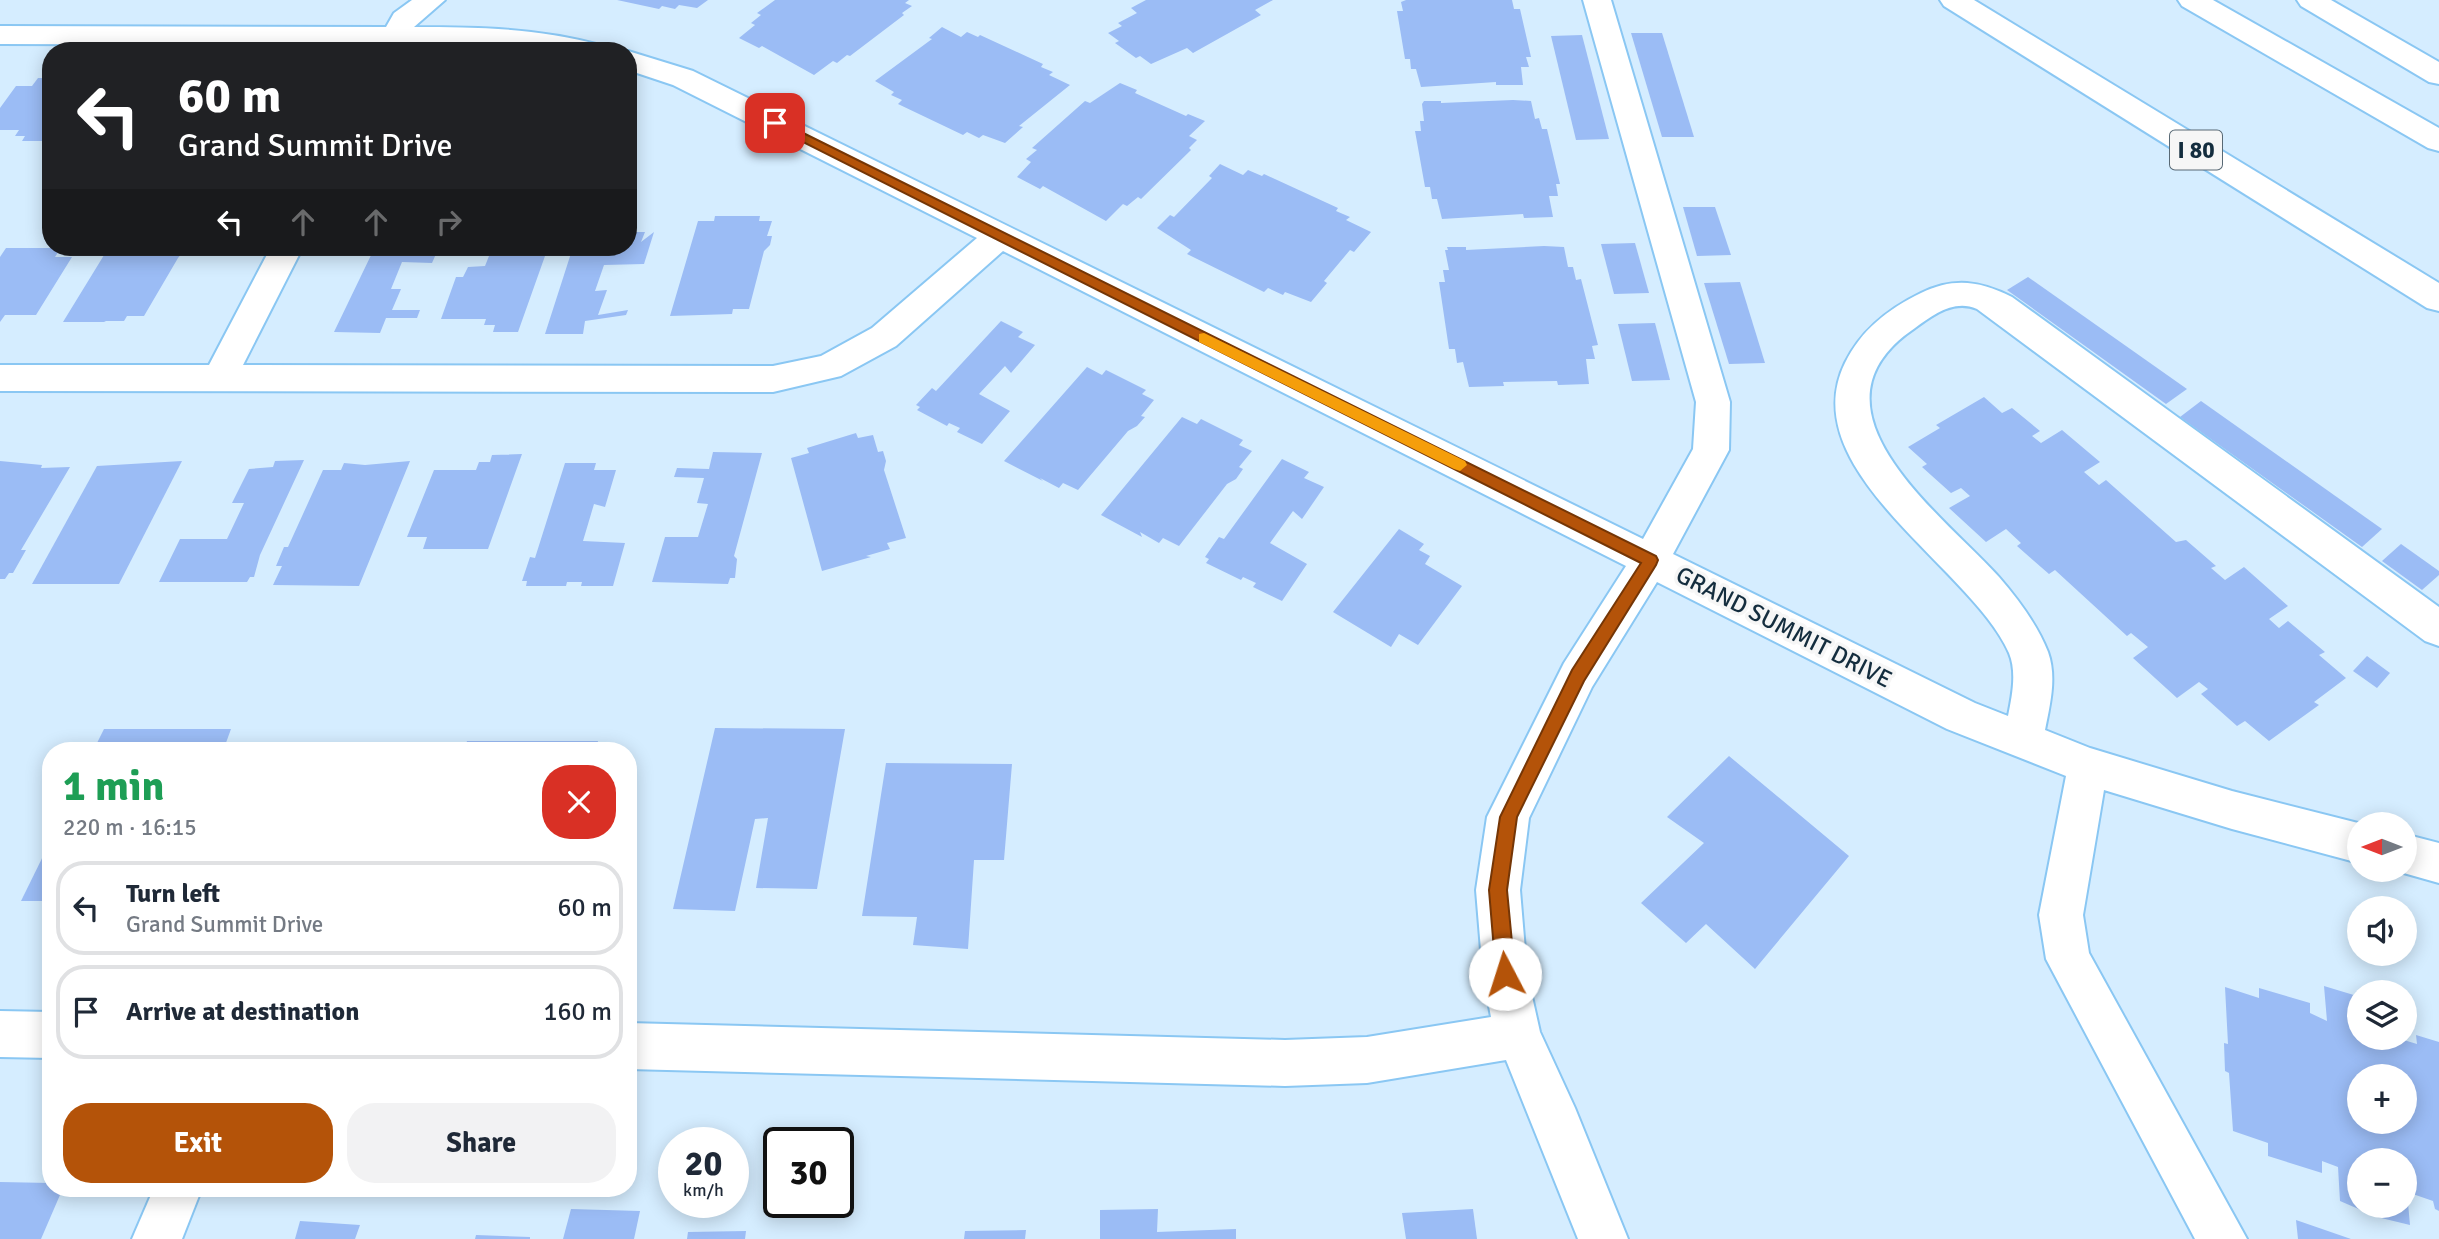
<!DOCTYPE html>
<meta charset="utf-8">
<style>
:root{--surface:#fff;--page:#f2f2f3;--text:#1f2937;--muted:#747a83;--line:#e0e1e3;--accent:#b45309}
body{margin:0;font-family:Signika,sans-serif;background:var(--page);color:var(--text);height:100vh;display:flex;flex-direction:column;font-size:26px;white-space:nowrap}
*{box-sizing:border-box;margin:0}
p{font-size:23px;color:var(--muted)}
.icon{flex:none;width:38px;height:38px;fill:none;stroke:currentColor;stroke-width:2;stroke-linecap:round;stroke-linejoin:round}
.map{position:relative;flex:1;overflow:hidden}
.sheet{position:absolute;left:42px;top:742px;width:595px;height:455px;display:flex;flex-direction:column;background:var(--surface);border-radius:28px;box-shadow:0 4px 18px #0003}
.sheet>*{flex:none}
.top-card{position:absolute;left:42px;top:42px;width:595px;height:214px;border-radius:28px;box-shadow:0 4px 18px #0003;background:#202124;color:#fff;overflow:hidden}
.needle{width:46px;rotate:270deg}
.fabs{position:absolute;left:2347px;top:812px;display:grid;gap:14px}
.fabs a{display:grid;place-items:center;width:70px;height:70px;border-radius:50%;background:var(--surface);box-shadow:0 4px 18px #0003;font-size:35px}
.speed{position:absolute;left:658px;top:1127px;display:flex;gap:14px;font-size:35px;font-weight:700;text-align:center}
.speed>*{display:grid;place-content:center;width:91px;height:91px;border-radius:50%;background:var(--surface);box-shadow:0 4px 18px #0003;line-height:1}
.speed small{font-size:18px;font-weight:400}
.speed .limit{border:4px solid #111;border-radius:10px;background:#fff;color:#111}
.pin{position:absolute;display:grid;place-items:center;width:60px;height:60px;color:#fff;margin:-30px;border-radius:14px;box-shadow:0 4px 10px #0006}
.me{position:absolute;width:77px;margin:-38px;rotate:355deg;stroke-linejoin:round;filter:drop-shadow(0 0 5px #0008)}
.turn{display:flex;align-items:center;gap:24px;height:147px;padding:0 21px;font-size:32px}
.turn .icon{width:91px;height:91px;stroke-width:2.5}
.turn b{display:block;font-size:49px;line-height:60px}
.lanes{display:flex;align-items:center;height:66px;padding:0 21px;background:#0003;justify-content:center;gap:35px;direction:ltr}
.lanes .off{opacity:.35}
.round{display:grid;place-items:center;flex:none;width:74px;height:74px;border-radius:28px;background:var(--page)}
.head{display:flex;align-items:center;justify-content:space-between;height:119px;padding:0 21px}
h1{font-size:42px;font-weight:700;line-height:52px;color:#1e9e55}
.button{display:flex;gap:14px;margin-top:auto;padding:14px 21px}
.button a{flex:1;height:80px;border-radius:28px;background:var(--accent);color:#fff;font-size:28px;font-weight:700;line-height:80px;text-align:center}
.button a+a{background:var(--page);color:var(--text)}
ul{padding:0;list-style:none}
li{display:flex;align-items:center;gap:21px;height:94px;margin:0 14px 10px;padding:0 7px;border:4px solid var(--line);border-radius:28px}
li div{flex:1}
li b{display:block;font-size:26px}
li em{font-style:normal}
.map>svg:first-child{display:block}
</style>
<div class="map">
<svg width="2439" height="1239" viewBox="0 0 2439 1239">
<rect width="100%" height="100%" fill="#d5edff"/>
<!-- building -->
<g fill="#9bbcf5" fill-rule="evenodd">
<polygon points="617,0 708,0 697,8 679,5 675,9 662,6 659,9"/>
<polygon points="775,0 909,0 905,3 912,6 902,13 904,15 850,56 847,55 837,63 833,61 814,75 762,46 759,48 739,38 755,25 751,23 761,15 757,13"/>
<polygon points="1146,0 1273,0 1255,10 1261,15 1193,53 1187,48 1151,64 1140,56 1136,58 1115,43 1119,41 1108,33 1122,26 1118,23 1137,13 1131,8"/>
<polygon points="1406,0 1512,0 1514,9 1520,9 1531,57 1526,57 1529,67 1521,67 1523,85 1496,85 1496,82 1421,87 1416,69 1411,69 1410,59 1405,59 1397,11 1403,11 1401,2"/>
<polygon points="942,27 961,37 967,32 978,37 980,35 1043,64 1041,67 1053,72 1049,75 1070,85 1019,126 1023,127 1005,143 983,135 979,138 967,132 963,135 898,104 902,100 891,95 894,92 875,81 932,39 929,38"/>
<polygon points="1631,33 1662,33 1694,137 1662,137"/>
<polygon points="1582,35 1609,139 1576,140 1551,36"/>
<polygon points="38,78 51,78 51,134 46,141 22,141 25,136 15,136 19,130 0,130 0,108 16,86 32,86"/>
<polygon points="1120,83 1137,90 1135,93 1186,116 1188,114 1205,121 1189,136 1197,140 1189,148 1191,150 1141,199 1138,197 1127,206 1123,204 1106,221 1043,186 1040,189 1017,177 1031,162 1026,159 1037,150 1032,148 1085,101 1090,103"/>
<polygon points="1513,100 1531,101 1535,119 1539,118 1542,129 1547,129 1560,184 1556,184 1558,196 1549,196 1553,217 1524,218 1523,214 1442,219 1437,199 1432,199 1430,187 1425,187 1415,131 1421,131 1420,121 1424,121 1422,104 1424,101 1441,101 1441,103"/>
<polygon points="1220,164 1243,175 1248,170 1262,176 1264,174 1338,208 1336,211 1350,217 1346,220 1371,232 1354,252 1350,250 1324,281 1327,283 1311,302 1285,292 1283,295 1268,288 1264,292 1187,254 1191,250 1157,228 1170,215 1174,217 1212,178 1209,176"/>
<polygon points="1683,207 1715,207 1731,255 1697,256"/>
<polygon points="715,216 760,216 759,221 772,221 767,236 772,236 770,245 764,251 749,309 733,309 732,314 670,316 698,221 714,221"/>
<polygon points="628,232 645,232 641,242 654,232 644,264 604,265 595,291 607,290 598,315 628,310 626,315 585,321 583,334 545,334 573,247 628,247"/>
<polygon points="1635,243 1649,293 1614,294 1601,244"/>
<polygon points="1544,246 1564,247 1568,267 1573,267 1576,280 1581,279 1598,345 1592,346 1595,359 1586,359 1589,384 1558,385 1557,381 1503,382 1504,386 1469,387 1463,362 1457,363 1455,349 1449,349 1439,282 1445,282 1443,270 1449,270 1445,250 1448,250 1447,247 1466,247 1466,250"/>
<polygon points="109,247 187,247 178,258 144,316 127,316 124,321 104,321 106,322 63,322"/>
<polygon points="370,247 439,247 432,263 402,262 391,289 401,289 392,310 420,310 417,318 386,318 380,333 334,332 374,249"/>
<polygon points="6,248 61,248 55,257 72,257 36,315 5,315 0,322 0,257"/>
<polygon points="489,256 545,256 518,332 493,332 495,325 484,325 486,319 441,319 456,277 463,277 468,267 485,266"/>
<polygon points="2028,277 2187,389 2166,404 2007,290"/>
<polygon points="1740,282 1765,363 1729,364 1704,283"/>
<polygon points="1001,321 1023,332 1018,337 1035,345 1011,373 1005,366 979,394 1010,411 982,444 957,432 960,428 949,423 947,426 917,410 920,407 916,405 932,388 936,391"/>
<polygon points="1655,323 1670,380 1632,381 1618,324"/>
<polygon points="1087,367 1102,375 1106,370 1146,390 1142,394 1154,400 1141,416 1145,417 1137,426 1128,431 1078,490 1063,483 1059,488 1040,478 1043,481 1004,461"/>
<polygon points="1984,397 2002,413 2012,408 2040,431 2032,436 2041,443 2062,430 2100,462 2084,472 2099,485 2106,480 2176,542 2186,540 2216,566 2211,568 2225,580 2244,567 2288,606 2269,619 2279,628 2288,621 2325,652 2319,655 2346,678 2314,702 2319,705 2269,741 2245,721 2237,726 2201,694 2208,689 2199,682 2177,698 2133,658 2148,647 2131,633 2127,636 2055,570 2049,574 2017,546 2021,543 2006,529 1986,542 1949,508 1970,496 1961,488 1951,493 1922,467 1927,464 1908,447 1940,428 1936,425"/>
<polygon points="2201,401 2382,529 2362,547 2180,417"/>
<polygon points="1182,417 1197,424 1201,419 1243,440 1239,445 1252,451 1239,467 1243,469 1236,479 1227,484 1179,546 1163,538 1159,543 1140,532 1142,537 1101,515"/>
<polygon points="856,433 858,438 873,435 878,452 883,451 886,461 884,470 906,538 887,543 890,549 866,556 871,557 822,571 791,458 809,453 807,448"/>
<polygon points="713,452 762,453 734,556 737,559 735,578 730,578 728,584 652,582 665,537 698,537 708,504 697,503 704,478 674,477 677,468 709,469"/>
<polygon points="522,454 488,549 423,549 427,537 407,537 434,470 476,470 479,462 490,462 492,455"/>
<polygon points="1282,459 1309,472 1304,478 1324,487 1302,519 1293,511 1270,543 1307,564 1282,601 1253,587 1256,583 1243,577 1241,580 1206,563 1209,559 1205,557 1219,537 1224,539"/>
<polygon points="304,460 260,555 254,577 250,577 247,582 159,582 180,539 227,539 244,503 232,503 249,469 273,467 275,461"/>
<polygon points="0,461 42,465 41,468 70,467 21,550 26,550 13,573 9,573 5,579 0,579"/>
<polygon points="182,461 119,584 32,584 97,466"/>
<polygon points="410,461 359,586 273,585 282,566 276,566 284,547 288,547 323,470 341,470 344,463 365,465"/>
<polygon points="565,463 596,463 594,470 616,470 605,507 594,504 583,541 625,543 613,586 581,586 582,582 567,582 566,586 526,586 527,581 522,581 530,557 535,558"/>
<polygon points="1399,529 1424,544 1419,550 1430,556 1425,564 1462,586 1418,645 1399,634 1391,647 1333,612"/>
<polygon points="2401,544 2439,571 2439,575 2422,590 2382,561"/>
<polygon points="2367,656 2390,673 2377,688 2353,671"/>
<polygon points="715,728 845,729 817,889 756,888 768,818 755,819 735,911 673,909"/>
<polygon points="104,729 231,729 223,751 93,751"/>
<polygon points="467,741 598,741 596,751 464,751"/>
<polygon points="1729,756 1849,856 1755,969 1706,924 1686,943 1641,903 1704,843 1667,817"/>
<polygon points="886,763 1012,764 1004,860 974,860 968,949 913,945 917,917 862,916"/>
<polygon points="51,840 51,901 21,901"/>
<path d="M2324 986 2357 996 2356 991 2359 992V1038H2397L2417 1044 2416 1035 2439 1042V1211L2435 1209 2433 1201 2407 1192 2410 1225 2377 1217 2340 1201 2338 1167 2322 1161V1173L2268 1156V1143L2233 1131 2229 1073 2225 1071 2224 1043 2228 1044 2225 987 2259 998V988L2310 1003V1013L2327 1021ZM2359 1076H2404V1122H2359ZM2359 1160H2404V1206H2359Z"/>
<polygon points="0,1182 51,1183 51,1188 63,1188 41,1239 0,1239"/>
<polygon points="571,1209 640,1211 634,1239 563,1239"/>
<polygon points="1158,1209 1157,1232 1236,1229 1236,1239 1100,1239 1100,1210"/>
<polygon points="1473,1209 1477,1239 1406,1239 1402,1213"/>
<polygon points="2296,1220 2351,1239 2298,1239"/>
<polygon points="300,1221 360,1225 355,1239 295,1239"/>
<polygon points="1026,1230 1025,1239 964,1239 965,1231"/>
<polygon points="746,1231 745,1239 687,1239 688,1232"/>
<polygon points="476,1235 530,1237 530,1239 475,1239"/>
</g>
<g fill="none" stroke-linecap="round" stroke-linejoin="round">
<defs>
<g id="minor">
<path d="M412 0H445L414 27C477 27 539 28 600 45L604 51C537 51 471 45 405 45L401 51H375L376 45 0 44V26L386 27 394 13Z"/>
<path d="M1583 0H1611L1730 402 1729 450 1673 554 1975 703 2008 716C2012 696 2017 672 2009 653 1972 568 1792 471 1845 363 1861 330 1888 309 1921 293 1954 277 1980 281 2012 297L2439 607V646L2425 641 1977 309C1954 299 1933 315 1915 328 1796 408 1942 514 1999 577 2018 599 2037 624 2048 652 2057 677 2050 705 2045 730L2090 748 2232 791 2362 824H2359V863L2232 829 2104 790 2083 915 2089 953 2247 1239H2195L2046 959 2039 915 2066 776 1947 729 1657 582 1592 687 1529 818 1520 890 1527 974 1540 1032 1575 1108 1628 1239H1578L1506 1060 1367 1083 1285 1086 628 1069V1023L1285 1040 1367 1037 1491 1017 1483 974 1476 890 1487 817 1564 663 1626 566 1003 251 896 346 841 376 773 392 0 391V365H209L271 247H303L243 365 773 366 821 356 872 328 977 238 673 85 628 70V51L693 71 1643 539 1693 449 1696 402Z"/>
<polygon points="2404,834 2439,843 2439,883 2393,870 2404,870"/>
<polygon points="0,1011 51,1012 51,1058 0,1057"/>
<polygon points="154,1188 202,1188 182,1239 132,1239"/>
</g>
<g id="highway">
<polygon points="1940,0 1974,0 2439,283 2439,311 2427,308 1944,6"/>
<polygon points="2178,0 2213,0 2439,128 2439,151 2428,148 2182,6"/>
<polygon points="2297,0 2331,0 2439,62 2439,84 2429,82 2301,6"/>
</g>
</defs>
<!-- minor casing -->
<use href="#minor" stroke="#8ac7f3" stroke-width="4"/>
<!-- highway casing -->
<use href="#highway" stroke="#8ac7f3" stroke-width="4"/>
<!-- minor -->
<use href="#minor" fill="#fff" fill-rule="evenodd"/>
<!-- highway -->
<use href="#highway" fill="#fff" fill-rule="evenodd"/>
</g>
<!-- route -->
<polygon fill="#b45309" stroke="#753606" stroke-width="2" points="775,119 1656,556 1658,560 1656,565 1584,681 1517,817 1507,890 1515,974 1512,980 1505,983 1499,980 1496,974 1489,890 1500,817 1572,670 1641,563 771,126 771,120"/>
<!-- slow -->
<polygon fill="#f59e0b" points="1204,333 1465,461 1467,465 1460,471 1454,469 1199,342 1199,334"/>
<g text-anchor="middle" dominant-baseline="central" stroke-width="7" stroke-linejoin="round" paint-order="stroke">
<!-- shield labels -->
<rect fill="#f6f6f6" stroke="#586975" stroke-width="2" x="2170" y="130.5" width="52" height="39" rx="5"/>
<g font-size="23" font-weight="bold" fill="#142d3e">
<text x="2196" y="150">I 80</text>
</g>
<!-- street labels -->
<g font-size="24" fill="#142d3e" stroke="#f6f6f6">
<text transform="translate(1784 627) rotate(27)">GRAND SUMMIT DRIVE</text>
</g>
</g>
</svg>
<div class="fabs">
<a><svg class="needle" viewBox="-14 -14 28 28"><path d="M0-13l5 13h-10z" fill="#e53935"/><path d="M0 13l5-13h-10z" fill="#747a83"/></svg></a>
<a><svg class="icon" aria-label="sound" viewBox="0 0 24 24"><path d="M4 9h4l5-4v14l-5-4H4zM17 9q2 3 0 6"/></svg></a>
<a><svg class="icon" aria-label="layers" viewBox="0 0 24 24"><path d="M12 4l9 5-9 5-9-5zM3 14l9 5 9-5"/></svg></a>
<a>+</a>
<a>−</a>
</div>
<div class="speed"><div>20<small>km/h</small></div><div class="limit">30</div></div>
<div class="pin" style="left:775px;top:123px;background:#d93025"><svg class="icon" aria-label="arrive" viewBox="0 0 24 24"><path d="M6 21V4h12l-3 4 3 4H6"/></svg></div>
<svg class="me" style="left:1505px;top:974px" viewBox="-20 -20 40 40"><circle r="19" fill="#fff"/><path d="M0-13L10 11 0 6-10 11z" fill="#b45309"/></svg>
<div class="top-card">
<div class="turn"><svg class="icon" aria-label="left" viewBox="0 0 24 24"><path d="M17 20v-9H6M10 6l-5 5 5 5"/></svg><div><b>60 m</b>Grand Summit Drive</div></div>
<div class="lanes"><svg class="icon" aria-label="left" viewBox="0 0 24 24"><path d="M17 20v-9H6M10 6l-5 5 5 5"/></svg><svg class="icon off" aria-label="ahead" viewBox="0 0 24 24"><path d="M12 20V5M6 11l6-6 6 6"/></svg><svg class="icon off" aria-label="ahead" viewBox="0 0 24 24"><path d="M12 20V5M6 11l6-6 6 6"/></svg><svg class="icon off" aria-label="right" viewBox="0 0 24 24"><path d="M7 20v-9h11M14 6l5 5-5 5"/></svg></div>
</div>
<section class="sheet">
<div class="head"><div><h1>1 min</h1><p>220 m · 16:15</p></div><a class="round" style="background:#d93025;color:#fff"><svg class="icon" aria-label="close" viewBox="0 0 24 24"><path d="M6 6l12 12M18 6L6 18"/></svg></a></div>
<ul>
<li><svg class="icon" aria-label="left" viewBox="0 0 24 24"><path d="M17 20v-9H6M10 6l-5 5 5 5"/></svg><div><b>Turn left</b><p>Grand Summit Drive</p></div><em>60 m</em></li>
<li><svg class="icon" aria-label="arrive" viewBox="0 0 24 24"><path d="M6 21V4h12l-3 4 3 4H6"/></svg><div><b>Arrive at destination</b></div><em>160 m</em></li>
</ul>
<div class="button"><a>Exit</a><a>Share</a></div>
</section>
</div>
